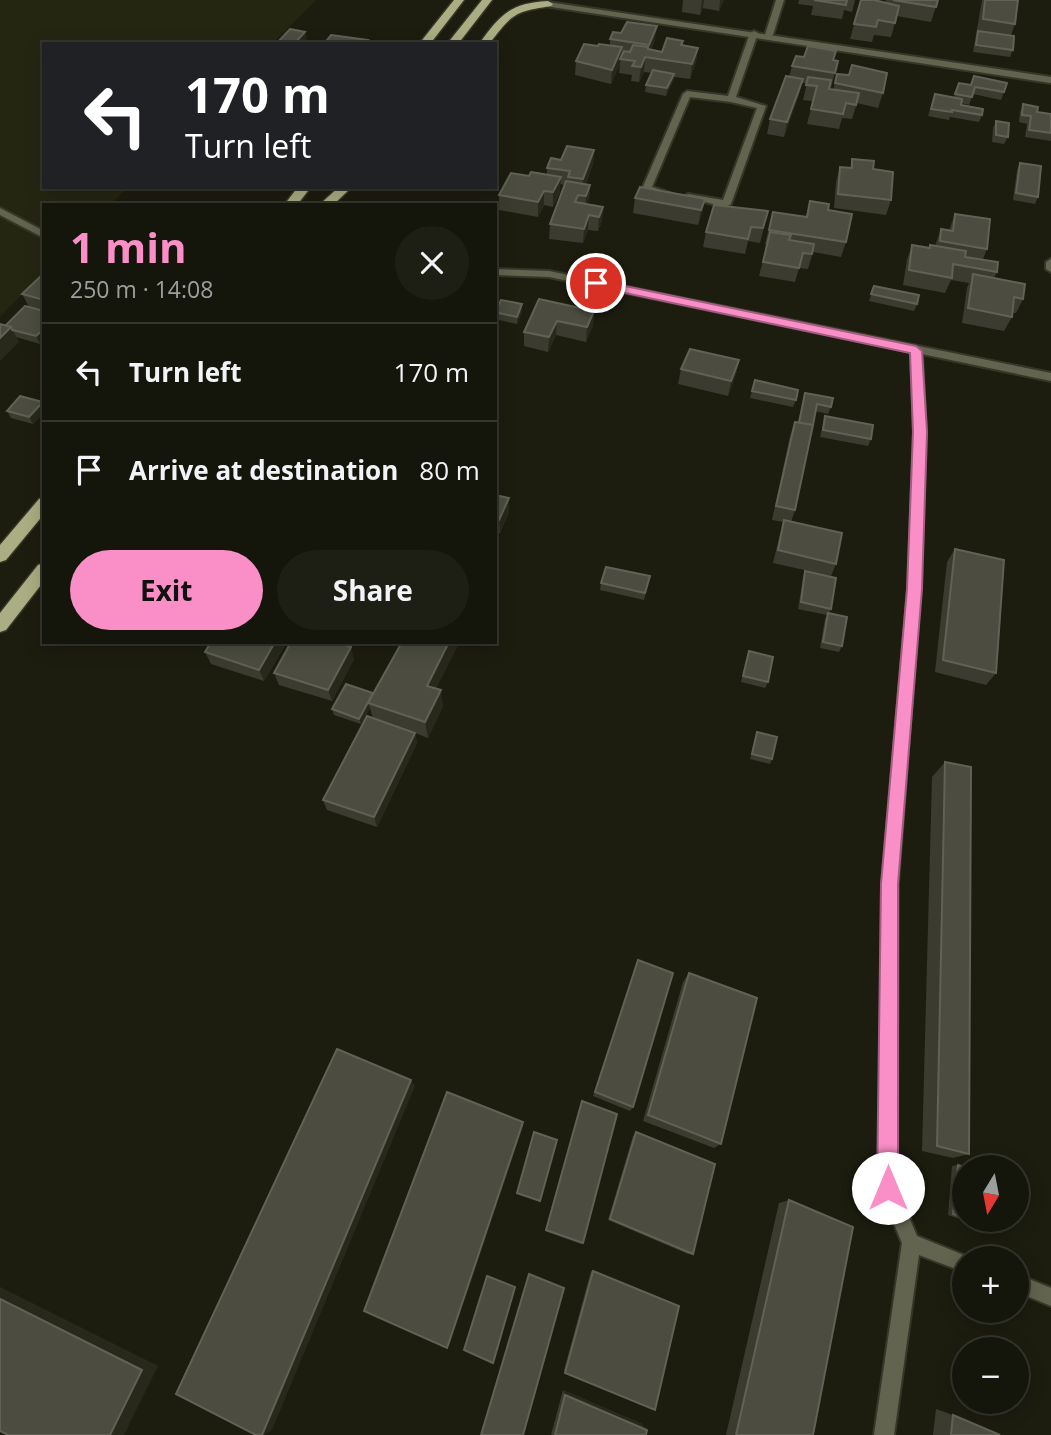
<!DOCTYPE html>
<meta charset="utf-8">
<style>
:root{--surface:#15160b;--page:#1e1f14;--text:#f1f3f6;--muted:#9d9f9d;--line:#34352c;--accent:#fa8fc7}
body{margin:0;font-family:"Open Sans",sans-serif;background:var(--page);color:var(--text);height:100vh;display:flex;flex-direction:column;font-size:26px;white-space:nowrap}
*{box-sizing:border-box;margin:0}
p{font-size:23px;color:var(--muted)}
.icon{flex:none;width:38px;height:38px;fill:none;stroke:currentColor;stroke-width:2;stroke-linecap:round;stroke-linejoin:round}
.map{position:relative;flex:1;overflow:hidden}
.panel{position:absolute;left:42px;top:203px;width:455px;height:441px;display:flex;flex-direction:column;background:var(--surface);border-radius:0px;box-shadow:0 4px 18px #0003,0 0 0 2px var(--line)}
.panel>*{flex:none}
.hud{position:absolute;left:42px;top:42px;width:455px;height:147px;border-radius:0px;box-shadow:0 4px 18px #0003,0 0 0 2px var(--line);background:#202124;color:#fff;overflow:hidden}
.needle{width:46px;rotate:190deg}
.buttons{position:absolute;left:952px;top:1155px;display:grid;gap:14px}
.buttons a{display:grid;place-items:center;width:77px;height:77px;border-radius:50%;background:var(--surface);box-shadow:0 4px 18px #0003,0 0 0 2px var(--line);font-size:35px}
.pin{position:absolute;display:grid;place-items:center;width:60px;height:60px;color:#fff;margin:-30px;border:4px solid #fff;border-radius:50%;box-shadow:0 2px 7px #0007}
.me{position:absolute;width:77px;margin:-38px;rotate:0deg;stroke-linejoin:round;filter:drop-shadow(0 0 5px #0008)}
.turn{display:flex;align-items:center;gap:24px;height:147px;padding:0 28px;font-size:32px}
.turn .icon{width:91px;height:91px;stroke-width:2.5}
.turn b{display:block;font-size:49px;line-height:60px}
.round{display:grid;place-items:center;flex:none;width:74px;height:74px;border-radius:37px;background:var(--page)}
.summary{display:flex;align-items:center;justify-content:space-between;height:119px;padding:0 28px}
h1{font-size:42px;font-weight:700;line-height:52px;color:var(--accent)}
.action{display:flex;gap:14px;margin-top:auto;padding:14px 28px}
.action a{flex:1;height:80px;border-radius:42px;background:var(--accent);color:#111;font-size:28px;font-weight:700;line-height:80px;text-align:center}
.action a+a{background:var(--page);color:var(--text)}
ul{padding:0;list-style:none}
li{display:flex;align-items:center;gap:21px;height:98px;padding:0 28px;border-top:2px solid var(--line)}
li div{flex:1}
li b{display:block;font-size:26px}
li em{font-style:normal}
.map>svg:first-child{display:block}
</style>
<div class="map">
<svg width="1051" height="1435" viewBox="0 0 1051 1435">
<rect width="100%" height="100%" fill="#1c1d0f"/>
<!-- built -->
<polygon fill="#252612" points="0,0 316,0 272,44 44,44 44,187 128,187 110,205 44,205 44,272 0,317"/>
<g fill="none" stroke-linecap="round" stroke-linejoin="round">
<defs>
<g id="service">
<polygon points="776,0 784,0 773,35 769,37 765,35"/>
<polygon points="754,31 758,33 736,97 766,106 731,204 726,207 683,197 688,194 723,200 757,108 731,102 690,97 652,187 670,193 665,196 644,191 642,189 683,94 687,91 728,96 750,33"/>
<polygon points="1051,259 1051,272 1046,269 1046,262"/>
</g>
<g id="minor">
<polygon points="548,2 1051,77 1051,83 545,6 544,4"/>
<polygon points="0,208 44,231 44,238 0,215"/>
<polygon points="495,269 549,271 1051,373 1051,381 922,354 926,432 920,589 898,884 897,1188 917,1236 971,1258 964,1258 964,1272 919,1255 894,1435 874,1435 902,1243 879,1188 882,884 908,589 914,432 911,352 549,277 495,275"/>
<polygon points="1017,1274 1051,1288 1051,1306 1017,1292"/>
</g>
<g id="primary">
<polygon points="454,0 464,0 430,44 419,44"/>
<polygon points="482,0 492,0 458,44 447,44"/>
<path d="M548 1 553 4 551 6C514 12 513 13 489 44H479C500 15 510 3 548 1Z"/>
<polygon points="298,187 311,187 297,205 284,205"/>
<polygon points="339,187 352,187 333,205 319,205"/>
<polygon points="44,497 44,514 6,560 0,562 0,545 39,499"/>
<polygon points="44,563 44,581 6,630 0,632 0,613 38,565"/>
</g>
</defs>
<!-- service casing -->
<use href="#service" stroke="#363729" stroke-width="4"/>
<!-- minor casing -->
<use href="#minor" stroke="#363729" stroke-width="4"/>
<!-- primary casing -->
<use href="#primary" stroke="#363729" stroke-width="3"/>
<!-- service -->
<use href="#service" fill="#62644f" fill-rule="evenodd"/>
<!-- minor -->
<use href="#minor" fill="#62644f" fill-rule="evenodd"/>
<!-- primary -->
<use href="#primary" fill="#abad82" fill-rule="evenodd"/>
</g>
<!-- wall -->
<g fill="#3b3c2f">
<polygon points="683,0 724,0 719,11 703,8 700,15 682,12"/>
<polygon points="799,0 855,0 852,12 844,10 842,19 811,15 813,6 798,4"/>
<polygon points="861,0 885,3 886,0 938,0 931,22 897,16 891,37 874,35 872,42 850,39"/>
<polygon points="982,0 1018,0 1015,24 1011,35 1013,50 1010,57 973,52"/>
<polygon points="610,39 655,40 651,50 662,52 683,41 682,45 698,48 696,62 690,79 674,77 673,81 666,96 645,92 646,85 652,73 644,72 639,82 631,81 632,75 619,73 620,64 611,84 575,75 576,61 598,46 610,45"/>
<polygon points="804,57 838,61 831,88 829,87 829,89 833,90 837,74 883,93 878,108 857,103 852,119 842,118 839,129 807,124 813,101 803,100 807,83 802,83 799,94 784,137 767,134 770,119 789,77 792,66"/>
<polygon points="959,83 1004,92 1001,100 973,94 969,105 961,103 961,105 982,115 979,122 950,117 949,120 928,116 935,94 954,97"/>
<polygon points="1023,104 1037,112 1051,114 1051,141 1025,137 1027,124 1019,122 1020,112"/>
<polygon points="996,121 1008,137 1004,144 992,142 993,128"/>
<polygon points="594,150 593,164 586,184 590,185 589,199 587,204 603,207 602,221 598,231 588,230 583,243 549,239 550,224 565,185 560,184 560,192 553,207 544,205 538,217 499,210 499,195 529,176 547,175 547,168 561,160"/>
<polygon points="852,159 873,169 891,200 886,215 834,208 836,182 840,167 850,168"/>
<polygon points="1020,163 1038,197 1035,204 1013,200 1017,170"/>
<polygon points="635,198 705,199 702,213 698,225 633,213"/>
<polygon points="810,201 828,210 846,242 841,257 813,252 808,269 799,268 795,282 759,276 767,245 765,244 773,212 806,217"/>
<polygon points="768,211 760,243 748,241 745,254 703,247 706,232"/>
<polygon points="955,214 987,249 983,259 997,272 994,278 1023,299 1016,313 1012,313 1012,317 1004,331 962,323 967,288 969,283 951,280 945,293 903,285 907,260 912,245 929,248 930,245 935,246 941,229 949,230"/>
<polygon points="44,273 44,340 40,344 16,337 19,342 5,326 29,307 22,294"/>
<polygon points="874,286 917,304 914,311 869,301"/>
<polygon points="539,299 594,311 593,325 586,342 556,335 548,352 524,346 524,332"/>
<polygon points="495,310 522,312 517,324 495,319"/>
<polygon points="739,360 736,374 728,396 678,384 681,369"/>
<polygon points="755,380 796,400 793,407 750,398"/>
<polygon points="805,393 831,407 828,414 815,411 795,510 791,522 836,564 831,576 773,563 780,534 784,522 772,520 790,436 795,422 798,422"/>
<polygon points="44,404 44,413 33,424 11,418 7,411"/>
<polygon points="825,416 871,439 868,446 820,437"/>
<polygon points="495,495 509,512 500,533 495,532"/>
<polygon points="955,549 996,673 986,685 935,672 947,562"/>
<polygon points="805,571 831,609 829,613 842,646 839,652 820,648 825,619 827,615 798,609 803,578"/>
<polygon points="650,576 644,600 600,590 601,583"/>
<polygon points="211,642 287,642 264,681 211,664 205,652"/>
<polygon points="749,651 768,682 765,688 741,682"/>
<polygon points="354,659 332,701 279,685 274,673"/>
<polygon points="436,689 443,706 428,738 415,733 417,743 377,827 327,810 323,800 373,719 370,708 361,724 334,715 332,709 373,694"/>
<polygon points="757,732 772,759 770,764 750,759"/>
<polygon points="945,762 969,1154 953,1158 922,1151 932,777"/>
<polygon points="638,960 633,1107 630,1111 593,1096"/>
<polygon points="689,973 721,1144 714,1148 643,1121 683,982"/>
<polygon points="582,1101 583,1243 581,1244 545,1231"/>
<polygon points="636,1132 693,1254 688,1254 608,1220 633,1136"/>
<polygon points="958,1165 964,1167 964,1220 1001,1220 1001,1231 994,1231 948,1215 952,1166"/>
<polygon points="789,1200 813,1435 726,1435 779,1203"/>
<polygon points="591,1271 593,1271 565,1373 564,1370"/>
<polygon points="563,1390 642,1424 646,1435 551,1435"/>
<polygon points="936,1409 953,1415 1000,1435 933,1435"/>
</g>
<!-- shaded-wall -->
<g fill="#28291b">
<polygon points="702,0 704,0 703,8 700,15"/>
<polygon points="720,0 724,0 719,11"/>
<polygon points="657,26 655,40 647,59 649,45"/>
<polygon points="305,32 307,40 303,44 294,44"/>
<polygon points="622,47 620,64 611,84 612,70"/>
<polygon points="698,48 696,62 690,79 692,64"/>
<polygon points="645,57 644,72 639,82 641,67"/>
<polygon points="674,74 673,81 666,96 667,88"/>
<polygon points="803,79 799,94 784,137 787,122"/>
<polygon points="594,150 593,164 582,194 583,179"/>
<polygon points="561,177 560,192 553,207 553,192"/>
<polygon points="590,185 589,199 585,211 586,196"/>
<polygon points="544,191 544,205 538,217 538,202"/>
<polygon points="705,199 702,213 698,225 701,210"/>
<polygon points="603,207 602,221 598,231 599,217"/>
<polygon points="589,215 588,230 583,243 584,229"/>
<polygon points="522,304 522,312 517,324 517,317"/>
<polygon points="594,311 593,325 586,342 587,327"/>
<polygon points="557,321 556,335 548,352 549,337"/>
<polygon points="11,327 19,342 0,361 0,338"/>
<polygon points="44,329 44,340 40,344 36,336"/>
<polygon points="739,360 736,374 728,396 731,381"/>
<polygon points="43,402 44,413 33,424 29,417"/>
<polygon points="509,498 509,512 500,533 499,520"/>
<polygon points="275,642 287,642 264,681 259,670"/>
<polygon points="449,642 460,642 429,702 427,686"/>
<polygon points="351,647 354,659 332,701 328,690"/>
<polygon points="441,690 443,706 428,738 425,722"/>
<polygon points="373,693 368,703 370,708 361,724 359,719"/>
<polygon points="415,733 417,743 377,827 374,817"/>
<polygon points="411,1080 415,1086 272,1430 264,1435 262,1435"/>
<polygon points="523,1122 523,1127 450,1344 447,1348"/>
<polygon points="0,1287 158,1366 124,1435 110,1435 0,1299"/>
<polygon points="563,1390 642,1424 647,1430 565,1395"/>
</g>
<!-- building -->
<g fill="#4c4d40" stroke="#616256" stroke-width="2">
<polygon points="814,0 847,0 846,5"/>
<polygon points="861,0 874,0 899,6 895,23 878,20 876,27 854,24"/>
<polygon points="893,0 938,0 936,7"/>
<polygon points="985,0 1018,0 1015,24 983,19"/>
<polygon points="627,22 657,26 649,45 610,39 613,32 621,33"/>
<polygon points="290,29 305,32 294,44 276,44"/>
<polygon points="978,31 1014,36 1013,50 976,45"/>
<polygon points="331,35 368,40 365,44 324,44"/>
<polygon points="667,38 683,41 681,45 698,48 692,64 645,57 641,67 632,66 635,61 620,59 624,51 630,52 633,45 648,47 648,49 662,52"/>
<polygon points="584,44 598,46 599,44 622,47 612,70 576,61"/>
<polygon points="808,46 836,51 833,60 838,61 835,73 792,66 796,56 804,57"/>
<polygon points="852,65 887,73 883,93 835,83 837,74 849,75"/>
<polygon points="653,70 674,74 667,88 646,85"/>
<polygon points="786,76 803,79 787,122 770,119"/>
<polygon points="974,76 1007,83 1004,92 975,87 972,97 955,94 959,83 971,85"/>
<polygon points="808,77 831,80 829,89 859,93 856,105 846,103 843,114 811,109 817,86 806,85"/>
<polygon points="935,94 962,99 961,105 983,109 982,115 952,110 952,112 931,109"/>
<polygon points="1023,104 1038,107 1037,112 1051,114 1051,133 1029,130 1031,116 1022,115"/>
<polygon points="996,121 1009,123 1008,137 996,135"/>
<polygon points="567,146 594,150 583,179 568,177 570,171 547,168 551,158 561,160"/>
<polygon points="852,159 874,161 873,169 893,172 891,200 838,194 840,167 852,168"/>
<polygon points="1020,163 1041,166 1038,197 1016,193"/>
<polygon points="531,172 561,177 553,192 544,191 538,202 499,195 511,173 529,176"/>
<polygon points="566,181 590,185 586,196 578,195 575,202 603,207 599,217 589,215 584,229 550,224"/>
<polygon points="640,187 705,199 701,210 635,198"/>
<polygon points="810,201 829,204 828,210 852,214 846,242 769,230 773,212 807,217"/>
<polygon points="714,205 768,211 763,228 751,227 748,239 706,232"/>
<polygon points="955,214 990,219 987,249 940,241 941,229 953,231"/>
<polygon points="770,232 791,235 789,240 814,244 812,254 803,253 799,268 763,262"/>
<polygon points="912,245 930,248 930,245 966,251 965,257 998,262 997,272 953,264 952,278 909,270"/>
<polygon points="44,273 44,300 22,294"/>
<polygon points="973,274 1025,284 1023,299 1014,297 1012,317 968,308"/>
<polygon points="874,286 919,295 917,304 871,294"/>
<polygon points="539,299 594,311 587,327 557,321 549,337 524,332"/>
<polygon points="501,300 522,304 517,317 495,312"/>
<polygon points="25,306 44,311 44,329 36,336 12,330 11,327 5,326"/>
<polygon points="0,324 11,327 0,338"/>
<polygon points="690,349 739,360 731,381 681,369"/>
<polygon points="755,380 798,390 796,400 752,391"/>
<polygon points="805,393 833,398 831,407 817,404 813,425 799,423"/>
<polygon points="20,396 43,402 29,417 7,411"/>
<polygon points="825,416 873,425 871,439 823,430"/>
<polygon points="795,422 813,425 795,510 776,506"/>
<polygon points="495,495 509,498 499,520 495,519"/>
<polygon points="784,520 842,533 836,564 778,550"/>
<polygon points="955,549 1004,560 996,673 943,660"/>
<polygon points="606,567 650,576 645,593 601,583"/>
<polygon points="805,571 836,578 831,609 801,602"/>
<polygon points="828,613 847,617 842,646 823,642"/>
<polygon points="211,642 275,642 259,670 205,652"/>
<polygon points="291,642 335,642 351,647 328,690 274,673"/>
<polygon points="402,642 449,642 427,686 441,690 425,722 368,703"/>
<polygon points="749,651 773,657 768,682 743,676"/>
<polygon points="346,684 373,693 359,719 332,709"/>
<polygon points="367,716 415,733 374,817 323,800"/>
<polygon points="757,732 777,737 772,759 752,754"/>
<polygon points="945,762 971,767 969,1154 937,1146"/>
<polygon points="638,960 673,973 633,1107 595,1092"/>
<polygon points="689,973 757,998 721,1144 648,1115"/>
<polygon points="337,1049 411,1080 262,1435 256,1435 176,1394"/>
<polygon points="447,1092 523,1122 447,1348 364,1311"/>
<polygon points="582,1101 617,1114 583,1243 546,1230"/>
<polygon points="534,1132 557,1140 540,1201 517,1193"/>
<polygon points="636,1132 715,1164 693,1254 610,1219"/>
<polygon points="958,1165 964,1167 964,1218 953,1214"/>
<polygon points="789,1200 853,1227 813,1435 736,1435"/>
<polygon points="969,1220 1001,1220 1001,1231"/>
<polygon points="593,1271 679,1306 655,1410 565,1373"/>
<polygon points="529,1274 564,1288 523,1435 481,1435"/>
<polygon points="487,1276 515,1287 493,1363 464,1350"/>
<polygon points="0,1299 142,1370 110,1435 8,1435 0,1431"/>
<polygon points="565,1395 647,1430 646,1435 555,1435"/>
<polygon points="953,1415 1000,1435 951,1435"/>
</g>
<!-- route -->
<polygon fill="#fa8fc7" stroke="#a25d81" stroke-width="2" points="596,280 916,346 922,351 927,432 922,589 898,884 898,1188 895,1196 888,1199 880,1196 877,1188 881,884 907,589 913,432 910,353 592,286 592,281"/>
</svg>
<div class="buttons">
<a><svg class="needle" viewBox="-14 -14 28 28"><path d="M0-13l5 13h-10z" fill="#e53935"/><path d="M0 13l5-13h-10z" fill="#9d9f9d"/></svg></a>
<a>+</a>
<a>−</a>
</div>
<div class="pin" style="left:596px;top:283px;background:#d93025"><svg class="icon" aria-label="arrive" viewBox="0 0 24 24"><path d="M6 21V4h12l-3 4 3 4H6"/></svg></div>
<svg class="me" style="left:888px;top:1188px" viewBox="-20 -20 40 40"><circle r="19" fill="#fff"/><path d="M0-13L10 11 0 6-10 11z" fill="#fa8fc7"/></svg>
<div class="hud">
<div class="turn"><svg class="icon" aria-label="left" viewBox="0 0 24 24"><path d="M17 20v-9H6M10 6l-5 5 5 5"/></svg><div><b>170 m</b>Turn left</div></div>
</div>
<section class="panel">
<div class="summary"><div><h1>1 min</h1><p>250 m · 14:08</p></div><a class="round"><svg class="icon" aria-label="close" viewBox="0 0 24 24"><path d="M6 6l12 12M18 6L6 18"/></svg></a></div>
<ul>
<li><svg class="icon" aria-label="left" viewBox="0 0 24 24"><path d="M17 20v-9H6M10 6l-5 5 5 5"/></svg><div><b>Turn left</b></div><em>170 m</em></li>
<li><svg class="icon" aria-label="arrive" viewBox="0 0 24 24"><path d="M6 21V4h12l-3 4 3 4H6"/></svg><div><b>Arrive at destination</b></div><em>80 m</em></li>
</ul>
<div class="action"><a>Exit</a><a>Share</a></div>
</section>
</div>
